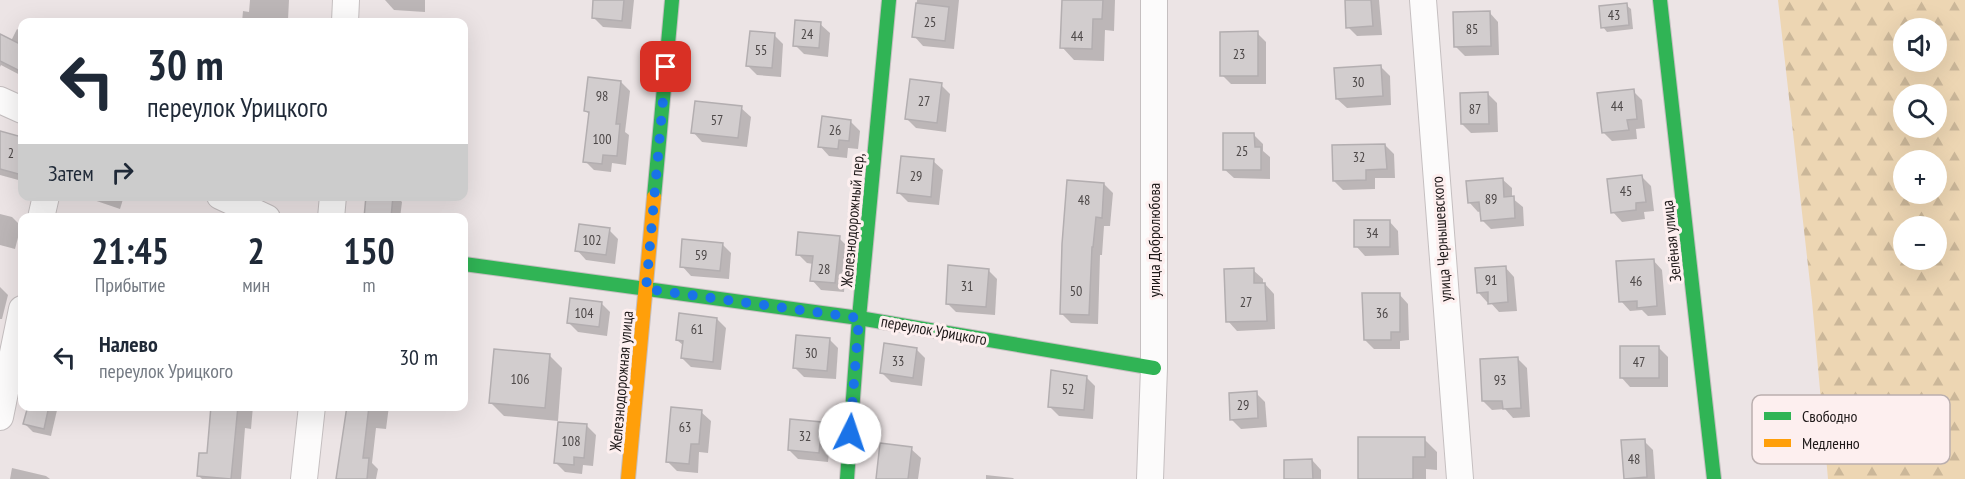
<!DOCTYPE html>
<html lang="ru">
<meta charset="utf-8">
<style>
:root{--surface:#fff;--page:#f2f2f3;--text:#1f2937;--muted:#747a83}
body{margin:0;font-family:"PT Sans Narrow",sans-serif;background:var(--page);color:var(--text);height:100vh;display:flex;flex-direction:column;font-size:22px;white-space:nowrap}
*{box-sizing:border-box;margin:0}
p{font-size:20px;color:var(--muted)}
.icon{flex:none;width:33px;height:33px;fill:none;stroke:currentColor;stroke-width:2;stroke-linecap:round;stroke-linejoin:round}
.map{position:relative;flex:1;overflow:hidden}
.side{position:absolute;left:18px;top:213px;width:450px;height:198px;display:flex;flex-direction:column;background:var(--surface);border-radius:12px;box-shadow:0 6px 24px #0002}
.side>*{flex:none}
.hud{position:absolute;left:18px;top:18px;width:450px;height:183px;border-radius:12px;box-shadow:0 6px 24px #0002;background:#fff;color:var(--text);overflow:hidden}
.buttons{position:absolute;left:1893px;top:18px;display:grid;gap:12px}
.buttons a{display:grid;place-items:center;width:54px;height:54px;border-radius:50%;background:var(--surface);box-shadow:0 6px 24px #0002;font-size:30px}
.pin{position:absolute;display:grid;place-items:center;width:51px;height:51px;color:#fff;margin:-26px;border-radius:12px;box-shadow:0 3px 9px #0006}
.me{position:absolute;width:66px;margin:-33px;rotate:4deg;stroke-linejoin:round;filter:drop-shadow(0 0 4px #0008)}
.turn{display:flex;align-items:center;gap:21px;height:126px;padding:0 30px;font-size:27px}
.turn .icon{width:78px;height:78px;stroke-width:2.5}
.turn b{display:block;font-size:42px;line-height:51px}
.then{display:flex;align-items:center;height:57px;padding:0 30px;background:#0003;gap:12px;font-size:22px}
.eta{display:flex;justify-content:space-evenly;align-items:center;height:102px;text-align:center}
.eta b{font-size:36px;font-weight:700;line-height:42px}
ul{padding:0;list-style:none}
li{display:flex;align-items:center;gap:18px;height:84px;padding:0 30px}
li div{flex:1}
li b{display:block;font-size:22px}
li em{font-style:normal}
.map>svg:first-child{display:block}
</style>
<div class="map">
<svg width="1965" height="479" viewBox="0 0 1965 479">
<defs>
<pattern id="forest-firs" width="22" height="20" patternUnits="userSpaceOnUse" patternTransform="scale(1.5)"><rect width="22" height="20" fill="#edd6b3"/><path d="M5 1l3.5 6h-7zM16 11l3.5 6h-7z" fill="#cbb799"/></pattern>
</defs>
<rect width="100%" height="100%" fill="#ece4e5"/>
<!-- forest -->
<path fill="url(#forest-firs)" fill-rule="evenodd" d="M1778 0H1965V479H1828L1812 301ZM1904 28H1936V62H1904ZM1904 94H1936V128H1904ZM1904 160H1936V194H1904ZM1904 226H1936V260H1904Z"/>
<!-- shadow -->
<g fill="#0003">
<polygon points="250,0 289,0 288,20 290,22 242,22 243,11 249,12"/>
<polygon points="385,0 425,0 425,12 394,10"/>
<polygon points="595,0 634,0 631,29 603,27 593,17"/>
<polygon points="917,0 959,0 954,49 923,46 914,36"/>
<polygon points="1063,0 1115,0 1114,31 1105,30 1104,61 1074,60 1062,47"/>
<polygon points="1346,0 1379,0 1382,35 1357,36 1348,27"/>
<polygon points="1626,5 1631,9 1633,29 1607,32 1603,27"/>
<polygon points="1489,12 1498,22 1499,55 1465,56 1455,46"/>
<polygon points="820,24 830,33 828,57 804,54 795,45"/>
<polygon points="17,29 22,32 22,76 1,65 0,67 0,36 11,41"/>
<polygon points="1257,33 1266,42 1266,84 1231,84 1222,75"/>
<polygon points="774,35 783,44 781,77 757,75 748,66"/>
<polygon points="1381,67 1390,76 1391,105 1347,108 1337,99"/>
<polygon points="621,82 630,91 625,132 629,135 626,165 612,163 611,172 594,170 585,161 590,115 585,110"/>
<polygon points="941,85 950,94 946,132 916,128 907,119"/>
<polygon points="1633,91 1642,100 1645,128 1636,129 1637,139 1612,141 1603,132"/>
<polygon points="1488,94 1497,103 1498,132 1471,133 1462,124"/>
<polygon points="741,108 751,117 747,147 702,142 693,132"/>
<polygon points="850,121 860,131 858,149 848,148 847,158 829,156 820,146"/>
<polygon points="0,132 22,139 22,181 0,175"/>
<polygon points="1254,135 1263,144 1263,151 1270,157 1270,179 1234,178 1224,169"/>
<polygon points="1385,145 1394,154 1395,178 1375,178 1375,189 1343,190 1334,181"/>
<polygon points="933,161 943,170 939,205 908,202 899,193"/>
<polygon points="1642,177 1651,186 1654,211 1644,212 1645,219 1622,222 1613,212"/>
<polygon points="1502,179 1512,188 1512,198 1523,207 1524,226 1491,229 1482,220 1481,211 1478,212 1469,202"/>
<polygon points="1104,184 1113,193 1110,226 1104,226 1102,255 1100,255 1098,324 1071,323 1062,314"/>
<polygon points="82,196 124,196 120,209"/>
<polygon points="368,196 396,196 402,202 400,218 366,218"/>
<polygon points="0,214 12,217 21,226 15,249 0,245"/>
<polygon points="1389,221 1398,231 1399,255 1365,256 1356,246"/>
<polygon points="609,230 618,239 615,264 586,260 577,250"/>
<polygon points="839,238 848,247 844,292 821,290 812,280 813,264 807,263 798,254"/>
<polygon points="722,244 731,253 729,279 691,276 682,266"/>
<polygon points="1653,260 1662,270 1666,315 1648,316 1642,310 1630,311 1621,301"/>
<polygon points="1505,267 1514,277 1517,311 1499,312 1490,302 1487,302 1478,292"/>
<polygon points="988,270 997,279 995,315 956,312 947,303"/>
<polygon points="1253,270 1263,279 1263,285 1265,284 1274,294 1275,329 1237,331 1228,321"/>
<polygon points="0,287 8,295 2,319 0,319"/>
<polygon points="1399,294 1408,304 1409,340 1400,341 1400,349 1374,349 1365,340"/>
<polygon points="601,303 610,312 607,336 578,332 569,323"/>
<polygon points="717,319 726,328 721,370 691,367 682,358 684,346 677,340"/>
<polygon points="829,339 838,348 836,379 804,377 795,368"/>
<polygon points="1659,348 1668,357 1668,387 1630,387 1621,377"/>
<polygon points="916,349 925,358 922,386 891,382 882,373"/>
<polygon points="549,355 562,368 558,421 504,416 491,403"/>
<polygon points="1518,359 1527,368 1530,417 1513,418 1505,409 1492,410 1483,401"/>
<polygon points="1086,377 1095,386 1093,419 1059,416 1050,407"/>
<polygon points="1256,393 1265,402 1267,427 1241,429 1232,420"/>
<polygon points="29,406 58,406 51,436 33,432 25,424"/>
<polygon points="213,406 253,406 251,429 245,428 241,479 202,479 198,475 208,455"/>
<polygon points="348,406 389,406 386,429 376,428 372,463 378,469 376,479 338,479"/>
<polygon points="701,412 711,421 708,453 699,452 698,473 677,471 668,462"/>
<polygon points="822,424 831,433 828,462 798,459 789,450"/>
<polygon points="587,426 596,435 593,466 583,465 582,474 565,472 556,463"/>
<polygon points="1424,439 1437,452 1437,470 1426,469 1426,479 1360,479"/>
<polygon points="1644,441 1653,450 1655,479 1626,479"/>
<polygon points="911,449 921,458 918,479 878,479"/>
<polygon points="1312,460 1321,470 1321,479 1286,479"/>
<polygon points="12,468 46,476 50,479 10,479"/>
<polygon points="986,475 1013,478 1014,479 986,479"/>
</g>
<!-- building -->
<g fill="#d2cdce" stroke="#b3aeb0" stroke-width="1.5">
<polygon points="593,0 624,0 622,21 592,18"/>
<polygon points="1062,0 1103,0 1102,19 1093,19 1092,49 1060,48"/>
<polygon points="1345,0 1371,0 1373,26 1346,28"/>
<polygon points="916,3 949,7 945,41 912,37"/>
<polygon points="1627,3 1629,25 1601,28 1599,6"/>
<polygon points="1490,11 1491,46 1454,47 1453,12"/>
<polygon points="795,20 821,22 819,48 793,46"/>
<polygon points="750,31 775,33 772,68 746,66"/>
<polygon points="1258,31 1258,76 1220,76 1220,32"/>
<polygon points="0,34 22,45 22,72 0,61"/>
<polygon points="1381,65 1383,96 1336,99 1334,68"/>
<polygon points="588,77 621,81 616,124 620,124 617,156 603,155 602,164 583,162 589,112 584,111"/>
<polygon points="910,79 942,83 937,123 905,119"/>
<polygon points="1634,89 1637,119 1627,120 1629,130 1602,133 1597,93"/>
<polygon points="1488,92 1489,124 1461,124 1460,93"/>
<polygon points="695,101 742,106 738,138 691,133"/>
<polygon points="822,116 851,120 849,141 839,140 838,149 818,147"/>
<polygon points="0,131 22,137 22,175 0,169"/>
<polygon points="1223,133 1254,133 1255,147 1261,147 1261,170 1223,170"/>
<polygon points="1385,144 1387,169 1366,170 1366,180 1333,181 1332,145"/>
<polygon points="901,156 934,159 931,197 897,193"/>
<polygon points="1642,175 1646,202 1636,203 1636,210 1611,213 1607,179"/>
<polygon points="1503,178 1504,197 1514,196 1515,218 1481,221 1479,202 1468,203 1466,181"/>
<polygon points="1067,180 1104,183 1102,218 1096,217 1093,247 1092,247 1089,315 1060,314 1062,244"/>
<polygon points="366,196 393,196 391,218 364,218"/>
<rect x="1354" y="220" width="36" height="27"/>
<polygon points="579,224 610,228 606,255 575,251"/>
<polygon points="798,232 840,236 835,283 810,281 813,256 796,255"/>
<polygon points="682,239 723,243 720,271 680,267"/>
<polygon points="1654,259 1657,306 1637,308 1637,301 1619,302 1616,261"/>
<polygon points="948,265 989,269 986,307 946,304"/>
<polygon points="1506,266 1508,302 1488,304 1488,292 1477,293 1475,268"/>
<polygon points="1254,268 1254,283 1265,283 1267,321 1226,322 1224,269"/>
<polygon points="1362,293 1400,293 1400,332 1391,332 1391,340 1364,340"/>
<polygon points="570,298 602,302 599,327 567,323"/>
<polygon points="679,313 717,318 713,362 681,358 683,341 676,340"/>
<polygon points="796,335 830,338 827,371 793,368"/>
<polygon points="884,343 917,348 913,378 880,373"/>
<rect x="1620" y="346" width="39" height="32"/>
<polygon points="494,349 550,354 545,408 489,403"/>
<polygon points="1518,357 1521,408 1503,409 1502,401 1482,401 1480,359"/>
<polygon points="1051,370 1087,376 1084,410 1048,407"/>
<polygon points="1257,391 1258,418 1230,420 1229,393"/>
<polygon points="28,406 49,406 44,429 23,424"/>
<polygon points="211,406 238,406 231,479 197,476 199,453 207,453"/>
<polygon points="347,406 369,406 363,458 369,458 367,479 336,479"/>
<polygon points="671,407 702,410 699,444 691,444 689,464 666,462"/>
<polygon points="790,419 822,422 819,453 788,450"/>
<polygon points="558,422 587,424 584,458 574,457 574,465 554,463"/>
<polygon points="1358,437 1425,437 1425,457 1413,457 1413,479 1358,479"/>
<polygon points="1645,439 1647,477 1624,479 1621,440"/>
<polygon points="880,443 912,447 908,479 876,479"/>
<polygon points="1312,459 1313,479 1284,479 1284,460"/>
</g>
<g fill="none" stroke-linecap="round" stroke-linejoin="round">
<defs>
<g id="street">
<polyline points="1423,0 1460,479"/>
<polyline points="345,22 346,0"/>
<polyline points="0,100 22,110"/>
<polyline points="220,196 267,218"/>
<polyline points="41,218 46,196"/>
<polyline points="331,218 333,196"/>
<polyline points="0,417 22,309"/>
<polyline points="304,479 312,406"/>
<polyline points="1150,479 1154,368 1154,0"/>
</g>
<g id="fast">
<polyline points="1660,0 1714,479"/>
<polyline points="654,197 672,0"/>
<polyline points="464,264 859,318 1154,368"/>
<polyline points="847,479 859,318 889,0"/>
</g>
<polyline id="slow" points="628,479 654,197"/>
</defs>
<!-- street casing -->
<use href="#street" stroke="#c5bfc0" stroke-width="28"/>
<!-- fast casing -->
<use href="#fast" stroke="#c5bfc0" stroke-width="16"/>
<!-- slow casing -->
<use href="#slow" stroke="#c5bfc0" stroke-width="16"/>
<!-- street -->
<use href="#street" stroke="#fcfbfb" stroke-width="26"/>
<!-- fast -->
<use href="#fast" stroke="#30b455" stroke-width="14"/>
<!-- slow -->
<use href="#slow" stroke="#ff9f0a" stroke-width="14"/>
</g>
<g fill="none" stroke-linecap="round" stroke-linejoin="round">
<!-- route -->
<polyline stroke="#1a73e8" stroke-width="10" stroke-dasharray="0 18" points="666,67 646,289 859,318 850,433"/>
</g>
<g text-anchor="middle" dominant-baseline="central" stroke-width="6" stroke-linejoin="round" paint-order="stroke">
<!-- number labels -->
<g font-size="14" fill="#4d4848">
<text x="1614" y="15">43</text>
<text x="930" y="22">25</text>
<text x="1472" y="29">85</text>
<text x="807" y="34">24</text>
<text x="1077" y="36">44</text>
<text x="761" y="50">55</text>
<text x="1239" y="54">23</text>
<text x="1358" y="82">30</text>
<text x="602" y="96">98</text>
<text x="924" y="101">27</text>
<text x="1617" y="106">44</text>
<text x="1475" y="109">87</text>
<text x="717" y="120">57</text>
<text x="835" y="130">26</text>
<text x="602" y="139">100</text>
<text x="1242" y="151">25</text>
<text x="11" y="153">2</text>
<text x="1359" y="157">32</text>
<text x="916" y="176">29</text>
<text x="1626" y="191">45</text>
<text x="1491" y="199">89</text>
<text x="1084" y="200">48</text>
<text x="1372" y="233">34</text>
<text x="592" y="240">102</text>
<text x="701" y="255">59</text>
<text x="824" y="269">28</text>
<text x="1491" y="280">91</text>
<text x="1636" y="281">46</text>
<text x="967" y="286">31</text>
<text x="1076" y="291">50</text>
<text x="1246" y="302">27</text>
<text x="584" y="313">104</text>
<text x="1382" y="313">36</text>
<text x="697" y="329">61</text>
<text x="811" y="353">30</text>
<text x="898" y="361">33</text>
<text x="1639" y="362">47</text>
<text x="520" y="379">106</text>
<text x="1500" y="380">93</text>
<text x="1068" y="389">52</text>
<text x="1243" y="405">29</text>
<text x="685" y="427">63</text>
<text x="805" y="436">32</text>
<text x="571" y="441">108</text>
<text x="1634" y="459">48</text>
</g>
<!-- street labels -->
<g font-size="16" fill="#1e1919" stroke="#fdefef">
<text transform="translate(852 220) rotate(-85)">Железнодорожный пер,</text>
<text transform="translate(1441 239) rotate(-94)">улица Чернышевского</text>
<text transform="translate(1154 240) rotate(-90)">улица Добролюбова</text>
<text transform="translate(1671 241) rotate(-96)">Зелёная улица</text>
<text transform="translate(934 330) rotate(10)">переулок Урицкого</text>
<text transform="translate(621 381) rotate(-85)">Железнодорожная улица</text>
</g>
</g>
<!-- legend -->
<rect x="1752" y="395" width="198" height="69" rx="9" fill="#fdefef" stroke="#baafaf" stroke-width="1.5"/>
<rect x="1764" y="412" width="27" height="8" fill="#30b455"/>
<rect x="1764" y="439" width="27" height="8" fill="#ff9f0a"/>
<g font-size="16" fill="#1e1919">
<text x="1802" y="422">Свободно</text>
<text x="1802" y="449">Медленно</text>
</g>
</svg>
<div class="buttons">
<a><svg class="icon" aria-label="sound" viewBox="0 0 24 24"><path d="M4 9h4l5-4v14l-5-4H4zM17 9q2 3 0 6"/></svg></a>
<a><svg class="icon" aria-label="search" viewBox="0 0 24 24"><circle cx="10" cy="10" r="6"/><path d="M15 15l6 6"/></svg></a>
<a>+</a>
<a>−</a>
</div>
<div class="pin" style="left:666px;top:67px;background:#d93025"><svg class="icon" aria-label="arrive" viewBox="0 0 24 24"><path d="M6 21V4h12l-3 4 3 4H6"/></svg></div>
<svg class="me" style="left:850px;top:433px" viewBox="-20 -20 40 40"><circle r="19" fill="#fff"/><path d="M0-13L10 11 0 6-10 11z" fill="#1a73e8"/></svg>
<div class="hud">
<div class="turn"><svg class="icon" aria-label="left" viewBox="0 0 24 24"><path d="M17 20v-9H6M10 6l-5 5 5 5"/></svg><div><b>30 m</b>переулок Урицкого</div></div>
<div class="then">Затем<svg class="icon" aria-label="right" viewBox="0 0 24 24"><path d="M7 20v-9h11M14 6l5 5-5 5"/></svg></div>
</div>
<section class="side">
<div class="eta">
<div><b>21:45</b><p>Прибытие</p></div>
<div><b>2</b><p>мин</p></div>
<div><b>150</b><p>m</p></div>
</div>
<ul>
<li><svg class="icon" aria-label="left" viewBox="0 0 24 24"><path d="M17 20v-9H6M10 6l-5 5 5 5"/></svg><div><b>Налево</b><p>переулок Урицкого</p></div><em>30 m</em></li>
</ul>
</section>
</div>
